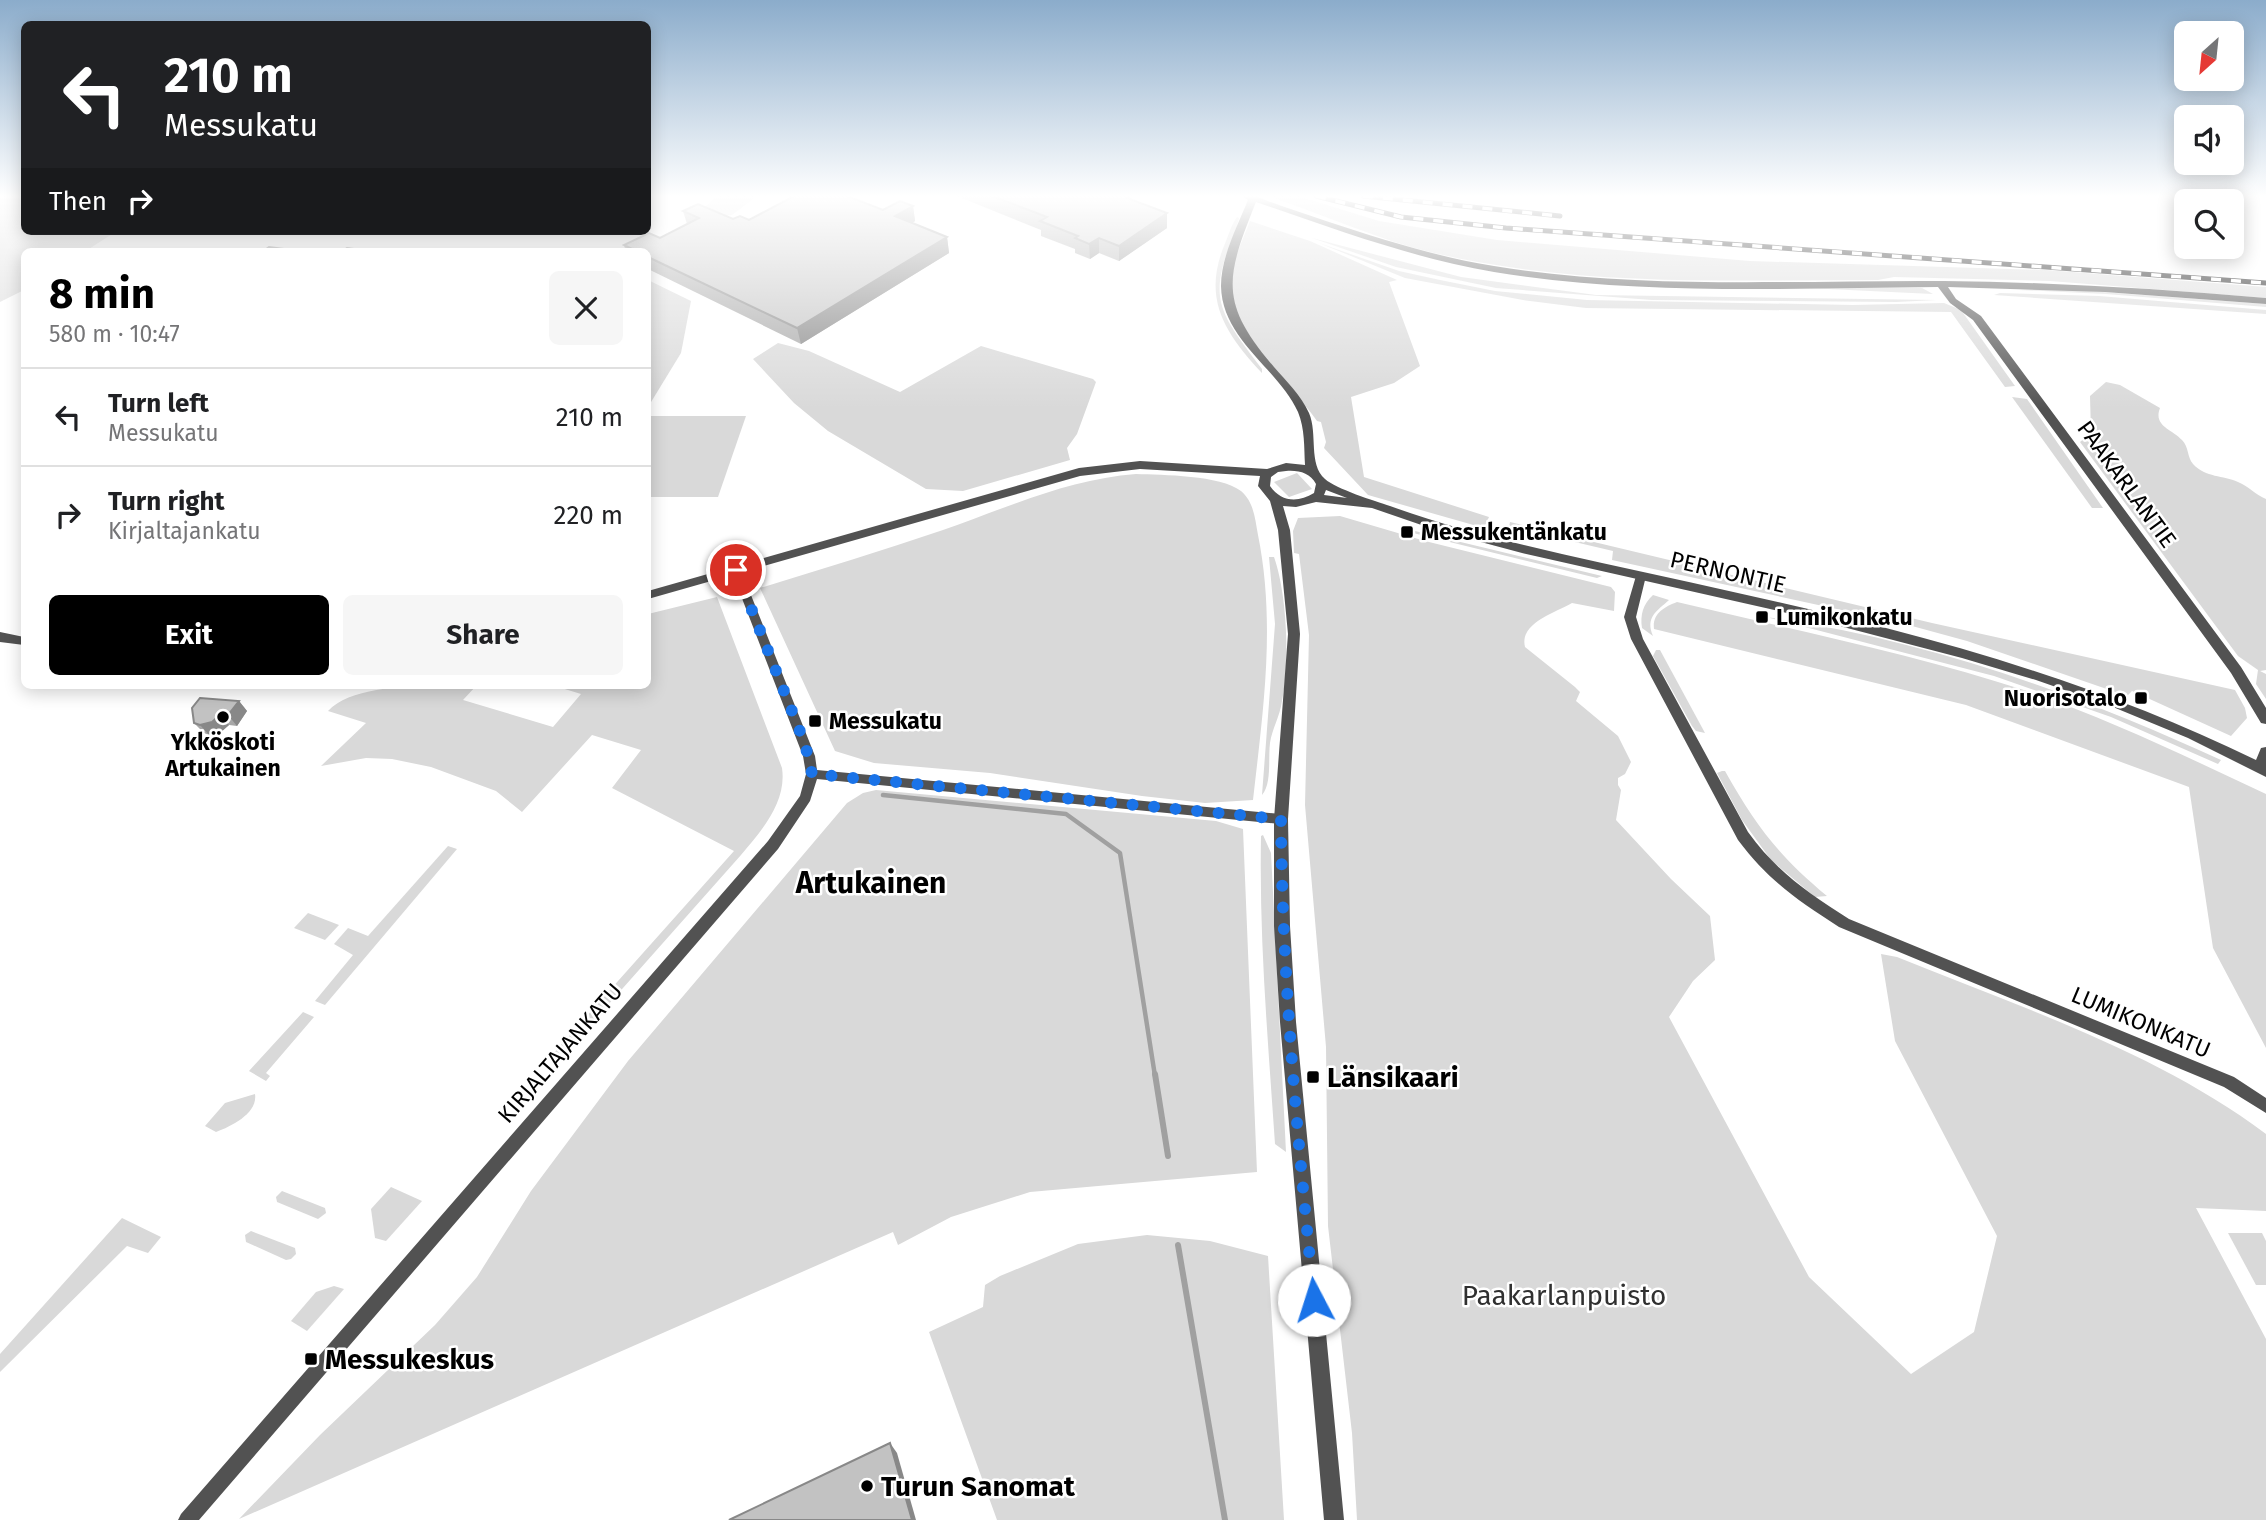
<!DOCTYPE html>
<meta charset="utf-8">
<style>
:root{--surface:#fff;--page:#f6f6f6;--text:#202124;--muted:#757577;--line:#e0e0e0;--accent:#000}
body{margin:0;font-family:"Fira Sans",sans-serif;background:var(--page);color:var(--text);height:100vh;display:flex;flex-direction:column;font-size:26px;white-space:nowrap}
*{box-sizing:border-box;margin:0}
p{font-size:23px;color:var(--muted)}
.icon{flex:none;width:38px;height:38px;fill:none;stroke:currentColor;stroke-width:2;stroke-linecap:round;stroke-linejoin:round}
.map{position:relative;flex:1;overflow:hidden}
.sheet{position:absolute;left:21px;top:248px;width:630px;height:441px;display:flex;flex-direction:column;background:var(--surface);border-radius:10px;box-shadow:0 4px 18px #0003}
.sheet>*{flex:none}
.top-card{position:absolute;left:21px;top:21px;width:630px;height:214px;border-radius:10px;box-shadow:0 4px 18px #0003;background:#202124;color:#fff;overflow:hidden}
.needle{width:46px;rotate:207deg}
.buttons{position:absolute;left:2174px;top:21px;display:grid;gap:14px}
.buttons a{display:grid;place-items:center;width:70px;height:70px;border-radius:10px;background:var(--surface);box-shadow:0 4px 18px #0003;font-size:35px}
.pin{position:absolute;display:grid;place-items:center;width:60px;height:60px;color:#fff;margin:-30px;border:4px solid #fff;border-radius:50%;box-shadow:0 2px 7px #0007}
.me{position:absolute;width:77px;margin:-38px;rotate:355deg;stroke-linejoin:round;filter:drop-shadow(0 0 5px #0008)}
.turn{display:flex;align-items:center;gap:24px;height:147px;padding:0 28px;font-size:32px}
.turn .icon{width:91px;height:91px;stroke-width:2.5}
.turn b{display:block;font-size:49px;line-height:60px}
.then{display:flex;align-items:center;height:66px;padding:0 28px;background:#0003;gap:14px;font-size:26px}
.round{display:grid;place-items:center;flex:none;width:74px;height:74px;border-radius:10px;background:var(--page)}
.overview{display:flex;align-items:center;justify-content:space-between;height:119px;padding:0 28px}
h1{font-size:42px;font-weight:700;line-height:52px;color:var(--accent)}
.cta{display:flex;gap:14px;margin-top:auto;padding:14px 28px}
.cta a{flex:1;height:80px;border-radius:10px;background:var(--accent);color:#fff;font-size:28px;font-weight:700;line-height:80px;text-align:center}
.cta a+a{background:var(--page);color:var(--text)}
ul{padding:0;list-style:none}
li{display:flex;align-items:center;gap:21px;height:98px;padding:0 28px;border-top:2px solid var(--line)}
li div{flex:1}
li b{display:block;font-size:26px}
li em{font-style:normal}
.map>svg:first-child{display:block}
</style>
<div class="map">
<svg width="2266" height="1520" viewBox="0 0 2266 1520">
<rect width="100%" height="100%" fill="#fff"/>
<!-- green -->
<g fill="#d9d9d9">
<polygon points="0,196 24,196 24,231 117,231 84,252 24,252 24,290 0,302"/>
<polygon points="717,196 757,196 732,215 717,217 704,208"/>
<path d="M1268 196H1298L1379 221 1497 240 1750 261 2046 270 2266 287V298L2050 281 1894 277 1878 280C1729 280 1580 287 1434 253 1379 240 1322 214 1268 196Z"/>
<path d="M1237 217 1239 218 1237 226C1207 299 1216 308 1262 369V373C1226 334 1202 300 1224 246 1228 237 1231 225 1237 217Z"/>
<path d="M1250 221 1310 241 1397 280 1389 282 1420 366 1394 383 1351 397 1364 477 1489 517 1484 528 1368 495 1324 448 1326 442 1321 422 1317 421C1290 383 1235 335 1231 287 1229 266 1243 240 1250 221Z"/>
<polygon points="1312,238 1461,277 1596,295 1937,300 1896,302 1652,300 1496,288 1396,267"/>
<polygon points="1319,243 1399,271 1440,280 1495,291 1587,300 1853,305 1944,303 1961,310 2015,386 2005,387 1951,312 1586,308 1523,300 1405,278"/>
<polygon points="648,280 691,301 681,353 648,407"/>
<polygon points="1807,288 1922,288 1933,294"/>
<polygon points="2048,288 2266,304 2266,307 2106,294 2019,290"/>
<polygon points="2000,293 2099,296 2266,310 2266,314 1994,295"/>
<polygon points="778,343 809,351 900,392 981,346 1093,379 1096,382 1077,434 1067,448 1070,460 963,491 926,489 828,431 794,403 753,359"/>
<path d="M2106 382 2120 385 2160 408C2153 426 2172 429 2182 440 2189 447 2187 457 2193 464 2206 478 2223 475 2238 482 2248 486 2256 495 2266 499V670L2260 671 2266 674V699L2256 684 2258 670 2238 656 2080 442 2091 433 2090 396Z"/>
<polygon points="2012,397 2027,399 2103,508 2092,508"/>
<polygon points="649,416 746,416 718,497 648,497"/>
<polygon points="1297,473 1312,489 1289,497 1274,482"/>
<path d="M1136 474C1163 475 1220 475 1241 491 1254 502 1255 519 1258 535 1276 624 1263 711 1253 800L1205 803 1142 796 990 773 874 763 835 751 760 588C821 569 882 551 943 530 1006 508 1068 479 1136 474Z"/>
<path d="M1340 516 1425 541 1611 587 1615 592 1614 611 1572 603C1555 613 1519 623 1525 647L1575 687 1580 692 1576 701 1618 736 1631 762 1625 774 1618 778V785L1621 790 1616 820 1671 879 1710 916 1715 960 1693 981 1669 1017 1809 1277 1911 1374 1974 1332 1997 1236 1895 1041 1881 954 1897 957C2022 1008 2157 1052 2266 1134V1211L2196 1208 2266 1339V1520H1357L1352 1433 1328 1226 1326 1047 1305 805 1309 635 1299 554 1294 553 1293 531 1298 518Z"/>
<polygon points="1510,522 1932,623 2235,690 2245,708 2247,718 2231,736 2132,691 2127,696 1967,641 1901,623 1612,560 1613,551 1528,531 1526,536 1508,532"/>
<polygon points="1415,531 1602,576 1597,578 1413,533"/>
<path d="M1269 557H1274C1287 594 1290 662 1282 701 1280 716 1272 729 1270 743 1268 758 1272 784 1262 795L1275 624Z"/>
<path d="M1653 595 1669 600C1657 611 1645 617 1653 636L1642 628C1640 615 1643 604 1653 595Z"/>
<path d="M717 597 782 768C787 802 762 830 741 855L560 1059 552 1055 734 851 612 788 641 750 592 735 522 812 496 791 431 767 392 759 366 758 321 766 366 723 328 711C356 681 436 686 476 686L463 700 553 727 581 694 555 686H648V614Z"/>
<path d="M1677 602C1794 630 1913 654 2027 691 2109 719 2187 757 2266 794V1048L2213 948 2189 787 1966 705 1654 629C1652 614 1664 607 1677 602Z"/>
<path d="M1766 617C1924 639 2076 693 2221 760L2218 764 2111 717 1994 676Z"/>
<polygon points="1656,650 1660,650 1705,733 1696,731 1692,726 1653,656"/>
<path d="M1722 771H1725C1756 826 1778 855 1827 896L1815 897 1771 860 1742 820 1717 773Z"/>
<polygon points="876,790 1216,821 1243,829 1257,1172 1030,1192 951,1217 898,1245 893,1232 239,1519 320,1435 435,1325 477,1277 531,1191 628,1061 847,803 863,793"/>
<path d="M1263 835 1271 853 1286 1152 1275 1144C1268 1041 1259 939 1261 836Z"/>
<polygon points="448,846 457,849 325,1005 315,1001 353,955 334,944 348,928 368,936"/>
<polygon points="308,913 339,925 325,940 294,928"/>
<polygon points="303,1012 314,1017 266,1073 270,1076 266,1081 249,1071"/>
<path d="M255 1094C258 1113 232 1126 216 1132L205 1126 225 1103Z"/>
<polygon points="391,1187 422,1201 386,1241 375,1238 371,1209"/>
<polygon points="282,1191 325,1208 326,1213 318,1219 277,1202 276,1197"/>
<polygon points="122,1218 161,1237 148,1253 127,1246 0,1372 0,1354"/>
<polygon points="251,1231 295,1248 296,1254 291,1259 286,1260 246,1242 245,1235"/>
<polygon points="2228,1233 2262,1233 2266,1241 2266,1285 2256,1285"/>
<polygon points="1147,1235 1210,1241 1268,1256 1284,1520 997,1520 929,1332 983,1307 985,1285 1000,1276 1078,1244"/>
<polygon points="334,1286 344,1289 307,1331 291,1321 316,1292"/>
</g>
<g fill="none" stroke-linecap="round" stroke-linejoin="round">
<!-- stream-far1 -->
<polyline stroke="#a0a0a0" stroke-width="4.5" points="883,795 1066,814 1120,853 1155,1076"/>
<!-- stream -->
<g stroke="#a0a0a0" stroke-width="6">
<polyline points="1155,1074 1168,1156"/>
<polyline points="1178,1245 1225,1520"/>
</g>
<!-- minor -->
<g fill="#525252" fill-rule="evenodd">
<polygon points="736,566 741,570 815,756 817,770 1281,814 1285,815 1287,819 1285,823 1281,824 817,779 810,801 778,849 199,1520 178,1520 181,1514 768,841 800,796 806,774 803,756 731,570"/>
<path d="M1641 572 1646 576 1636 617 1643 639 1748 832C1777 872 1808 893 1849 919L2234 1077 2266 1098V1113L2224 1087 1839 927C1797 900 1769 881 1738 840L1631 639 1624 617 1636 576Z"/>
</g>
<!-- tertiary -->
<g fill="#525252" fill-rule="evenodd">
<path d="M1242 196H1256C1278 206 1303 213 1326 221 1381 239 1437 257 1494 266 1643 290 1794 280 1944 281 2051 282 2159 289 2266 298V304L2105 292 1948 287 1956 299 1981 316 2241 667 2266 708V724L2261 723 2231 673 1973 320 1950 303 1938 287C1791 288 1641 296 1494 272 1412 258 1334 229 1256 202 1226 277 1218 302 1274 367 1286 381 1301 395 1309 413 1318 434 1308 464 1325 479 1336 489 1375 501 1390 506 1459 531 1531 547 1602 563 1697 584 1792 604 1886 628 2014 661 2137 702 2256 760L2261 748 2266 747V777L2188 738 2113 707 2036 680 1962 658 1805 617 1522 553 1436 530 1372 508 1316 502 1296 507 1283 506 1290 530 1300 634 1288 819 1290 926 1296 1022 1344 1520H1324L1280 1022 1274 926V819L1288 634 1278 530 1270 501 1258 486 1260 476 1140 469 1080 476 648 599V591L1079 468 1140 461 1267 469 1286 463 1305 465C1304 447 1305 429 1298 412 1278 368 1222 340 1221 286 1221 257 1237 227 1248 200ZM1286 471C1299 470 1310 473 1316 484L1314 493C1298 503 1281 502 1270 486L1271 477 1278 472ZM1326 490 1347 498 1324 495Z"/>
<polygon points="0,632 24,637 24,645 0,642"/>
</g>
<defs>
<g id="rail">
<polyline points="1316,196 1401,217 1506,228 2266,283"/>
<polyline points="1363,196 1560,216"/>
</g>
</defs>
<!-- rail casing -->
<use href="#rail" stroke="#000" stroke-width="5"/>
<!-- rail -->
<use href="#rail" stroke="#fff" stroke-width="3.5" stroke-dasharray="10" stroke-linecap="butt"/>
</g>
<!-- wall -->
<g fill="#a7a7a7">
<polygon points="957,196 1131,196 1131,200 1167,228 1119,261 1099,253 1090,259 1075,253 1075,249 1041,236 1041,230"/>
<polygon points="913,206 915,221 912,223 947,237 949,253 801,344 648,269 648,252 626,252 624,245 660,238 687,224 683,211 733,219 749,220 883,210"/>
<polygon points="239,701 247,711 237,726 229,725 221,732 209,735 204,733 194,723"/>
</g>
<!-- shaded-wall -->
<g fill="#888">
<polygon points="913,206 915,221 898,231 895,216"/>
<polygon points="1167,213 1167,228 1119,261 1119,246"/>
<polygon points="947,237 949,253 801,344 797,328"/>
<polygon points="1099,238 1099,253 1090,259 1089,244"/>
<polygon points="239,701 247,711 237,726 228,715"/>
<polygon points="220,715 229,725 221,732 209,735 200,725"/>
<polygon points="890,1443 897,1453 916,1520 912,1520"/>
</g>
<!-- building -->
<g fill="#c2c2c2" stroke="#888" stroke-width="2">
<polygon points="794,196 847,196 883,210 900,201 913,206 895,216 947,237 797,328 648,257 648,252 638,252 624,245 649,233 660,238 699,218 683,211 698,204 733,219 740,216 749,220"/>
<polygon points="992,196 1130,196 1127,198 1167,213 1119,246 1099,238 1089,244 1075,238 1078,236 1040,221 1047,217"/>
<polygon points="269,247 306,252 262,252"/>
<polygon points="347,248 374,252 341,252"/>
<polygon points="200,698 239,701 228,715 220,715 212,722 200,725 194,723 192,708"/>
<polygon points="890,1443 912,1520 729,1520"/>
</g>
<!-- sky -->
<linearGradient id="sky" x2="0" y2="1"><stop stop-color="#8baccb"/><stop offset="0.48" stop-color="#fff"/><stop offset="1" stop-color="#fff" stop-opacity="0"/></linearGradient>
<rect width="2266" height="409" fill="url(#sky)"/>
<g fill="none" stroke-linecap="round" stroke-linejoin="round">
<!-- route -->
<path stroke="#1a73e8" stroke-width="12" stroke-dasharray="0 21.6" d="M736 570 805 744 812 774 1281 819C1282 980 1298 1140 1314 1300"/>
</g>
<!-- markers -->
<g fill="#000" stroke="#fff" stroke-width="2.5">
<rect x="1400" y="525" width="14" height="14" rx="3.5"/>
<rect x="1755" y="610" width="14" height="14" rx="3.5"/>
<rect x="2134" y="691" width="14" height="14" rx="3.5"/>
<circle cx="223" cy="717" r="7"/>
<rect x="808" y="714" width="14" height="14" rx="3.5"/>
<rect x="1306" y="1070" width="14" height="14" rx="3.5"/>
<rect x="304" y="1352" width="14" height="14" rx="3.5"/>
<circle cx="867" cy="1486" r="7"/>
</g>
<g text-anchor="middle" dominant-baseline="central" stroke-width="5" stroke-linejoin="round" paint-order="stroke">
<!-- street labels -->
<g font-size="23" fill="#000" stroke="#fff">
<text transform="translate(2127 484) rotate(54)">PAAKARLANTIE</text>
<text transform="translate(1728 572) rotate(13)">PERNONTIE</text>
<text transform="translate(2141 1022) rotate(23)">LUMIKONKATU</text>
<text transform="translate(560 1053) rotate(-49)">KIRJALTAJANKATU</text>
</g>
<!-- poi labels -->
<g font-size="23" font-weight="bold" fill="#000" stroke="#fff" text-anchor="start">
<text x="1421" y="532">Messukentänkatu</text>
<text x="1776" y="617">Lumikonkatu</text>
<text x="2127" y="698" text-anchor="end">Nuorisotalo</text>
<text x="829" y="721">Messukatu</text>
<text x="223" y="742" text-anchor="middle">Ykköskoti<tspan x="223" dy="26">Artukainen</tspan></text>
</g>
<!-- near-poi labels -->
<g font-size="28" font-weight="bold" fill="#000" stroke="#fff" text-anchor="start">
<text x="1327" y="1077">Länsikaari</text>
<text x="325" y="1359">Messukeskus</text>
<text x="881" y="1486">Turun Sanomat</text>
</g>
<!-- near-park labels -->
<g font-size="28" fill="#303030" stroke="#fff">
<text x="1564" y="1295">Paakarlanpuisto</text>
</g>
<!-- district labels -->
<g font-size="30" font-weight="bold" fill="#000" stroke="#fff">
<text x="871" y="883">Artukainen</text>
</g>
</g>
</svg>
<div class="buttons">
<a><svg class="needle" viewBox="-14 -14 28 28"><path d="M0-13l5 13h-10z" fill="#e53935"/><path d="M0 13l5-13h-10z" fill="#757577"/></svg></a>
<a><svg class="icon" aria-label="sound" viewBox="0 0 24 24"><path d="M4 9h4l5-4v14l-5-4H4zM17 9q2 3 0 6"/></svg></a>
<a><svg class="icon" aria-label="search" viewBox="0 0 24 24"><circle cx="10" cy="10" r="6"/><path d="M15 15l6 6"/></svg></a>
</div>
<div class="pin" style="left:736px;top:570px;background:#d93025"><svg class="icon" aria-label="arrive" viewBox="0 0 24 24"><path d="M6 21V4h12l-3 4 3 4H6"/></svg></div>
<svg class="me" style="left:1314px;top:1300px" viewBox="-20 -20 40 40"><circle r="19" fill="#fff"/><path d="M0-13L10 11 0 6-10 11z" fill="#1a73e8"/></svg>
<div class="top-card">
<div class="turn"><svg class="icon" aria-label="left" viewBox="0 0 24 24"><path d="M17 20v-9H6M10 6l-5 5 5 5"/></svg><div><b>210 m</b>Messukatu</div></div>
<div class="then">Then<svg class="icon" aria-label="right" viewBox="0 0 24 24"><path d="M7 20v-9h11M14 6l5 5-5 5"/></svg></div>
</div>
<section class="sheet">
<div class="overview"><div><h1>8 min</h1><p>580 m · 10:47</p></div><a class="round"><svg class="icon" aria-label="close" viewBox="0 0 24 24"><path d="M6 6l12 12M18 6L6 18"/></svg></a></div>
<ul>
<li><svg class="icon" aria-label="left" viewBox="0 0 24 24"><path d="M17 20v-9H6M10 6l-5 5 5 5"/></svg><div><b>Turn left</b><p>Messukatu</p></div><em>210 m</em></li>
<li><svg class="icon" aria-label="right" viewBox="0 0 24 24"><path d="M7 20v-9h11M14 6l5 5-5 5"/></svg><div><b>Turn right</b><p>Kirjaltajankatu</p></div><em>220 m</em></li>
</ul>
<div class="cta"><a>Exit</a><a>Share</a></div>
</section>
</div>
